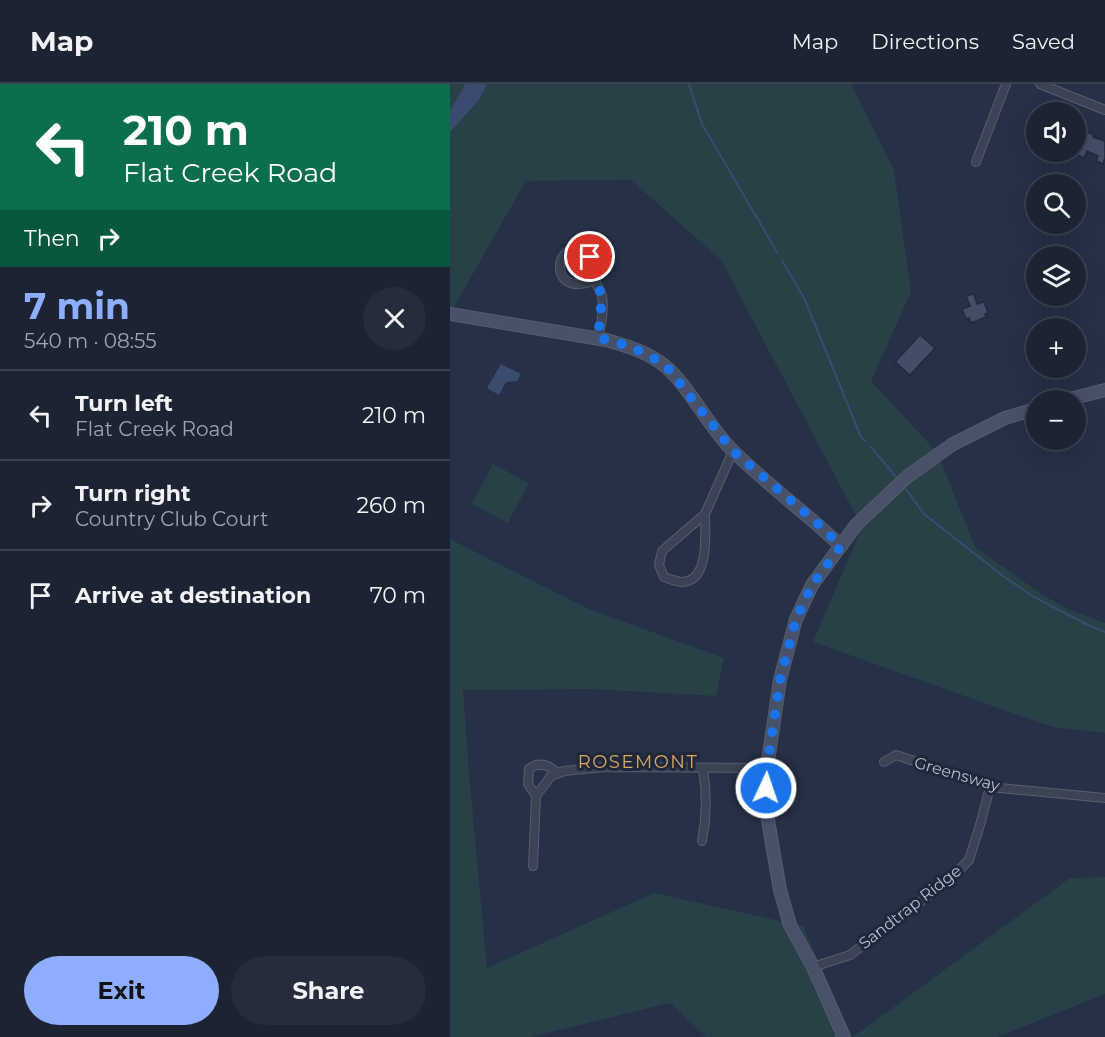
<!DOCTYPE html>
<meta charset="utf-8">
<style>
:root{--surface:#1c2434;--page:#252c3c;--text:#f1f3f6;--muted:#a0a4ac;--line:#3a414f;--accent:#8eadfe}
body{margin:0;font-family:Montserrat,sans-serif;background:var(--page);color:var(--text);height:100vh;display:flex;flex-direction:column;font-size:22px;white-space:nowrap}
*{box-sizing:border-box;margin:0}
p{font-size:20px;color:var(--muted)}
.icon{flex:none;width:33px;height:33px;fill:none;stroke:currentColor;stroke-width:2;stroke-linecap:round;stroke-linejoin:round}
.map{position:relative;flex:1;overflow:hidden}
.drawer{display:flex;flex-direction:column;background:var(--surface);width:450px}
.drawer>*{flex:none}
.hud{background:#0b6e4f;color:#fff;overflow:hidden}
.buttons{position:absolute;left:576px;top:18px;display:grid;gap:12px}
.buttons a{display:grid;place-items:center;width:60px;height:60px;border-radius:50%;background:var(--surface);box-shadow:0 6px 24px #0002,0 0 0 2px var(--line);font-size:30px}
.pin{position:absolute;display:grid;place-items:center;width:51px;height:51px;color:#fff;margin:-26px;border:3px solid #fff;border-radius:50%;box-shadow:0 2px 6px #0007}
.me{position:absolute;width:66px;margin:-33px;rotate:3deg;stroke-linejoin:round;filter:drop-shadow(0 0 4px #0008)}
.turn{display:flex;align-items:center;gap:21px;height:126px;padding:0 24px;font-size:27px}
.turn .icon{width:78px;height:78px;stroke-width:2.5}
.turn b{display:block;font-size:42px;line-height:51px}
.then{display:flex;align-items:center;height:57px;padding:0 24px;background:#0003;gap:12px;font-size:22px}
.round{display:grid;place-items:center;flex:none;width:63px;height:63px;border-radius:32px;background:var(--page)}
.overview{display:flex;align-items:center;justify-content:space-between;height:102px;padding:0 24px}
h1{font-size:36px;font-weight:700;line-height:45px;color:var(--accent)}
.action{display:flex;gap:12px;margin-top:auto;padding:12px 24px}
.action a{flex:1;height:69px;border-radius:36px;background:var(--accent);color:#111;font-size:24px;font-weight:700;line-height:69px;text-align:center}
.action a+a{background:var(--page);color:var(--text)}
ul{padding:0;list-style:none}
li{display:flex;align-items:center;gap:18px;height:90px;padding:0 24px;border-top:2px solid var(--line)}
li div{flex:1}
li b{display:block;font-size:22px}
li em{font-style:normal}
header{display:flex;align-items:center;gap:36px;box-sizing:border-box;height:84px;padding:0 30px;background:var(--surface);border-bottom:2px solid var(--line)}
header strong{font-size:28px}
nav{display:flex;gap:33px;margin-inline-start:auto;font-size:21px}
main{display:flex;flex:1;min-height:0}
.map>svg:first-child{display:block}
</style>
<header>
<strong>Map</strong>
<nav><a>Map</a><a>Directions</a><a>Saved</a></nav>
</header>
<main>
<section class="drawer">
<div class="hud">
<div class="turn"><svg class="icon" aria-label="left" viewBox="0 0 24 24"><path d="M17 20v-9H6M10 6l-5 5 5 5"/></svg><div><b>210 m</b>Flat Creek Road</div></div>
<div class="then">Then<svg class="icon" aria-label="right" viewBox="0 0 24 24"><path d="M7 20v-9h11M14 6l5 5-5 5"/></svg></div>
</div>
<div class="overview"><div><h1>7 min</h1><p>540 m · 08:55</p></div><a class="round"><svg class="icon" aria-label="close" viewBox="0 0 24 24"><path d="M6 6l12 12M18 6L6 18"/></svg></a></div>
<ul>
<li><svg class="icon" aria-label="left" viewBox="0 0 24 24"><path d="M17 20v-9H6M10 6l-5 5 5 5"/></svg><div><b>Turn left</b><p>Flat Creek Road</p></div><em>210 m</em></li>
<li><svg class="icon" aria-label="right" viewBox="0 0 24 24"><path d="M7 20v-9h11M14 6l5 5-5 5"/></svg><div><b>Turn right</b><p>Country Club Court</p></div><em>260 m</em></li>
<li><svg class="icon" aria-label="arrive" viewBox="0 0 24 24"><path d="M6 21V4h12l-3 4 3 4H6"/></svg><div><b>Arrive at destination</b></div><em>70 m</em></li>
</ul>
<div class="action"><a>Exit</a><a>Share</a></div>
</section>
<div class="map">
<svg width="655" height="953" viewBox="0 0 655 953">
<rect width="100%" height="100%" fill="#263046"/>
<!-- green -->
<g fill="#284046">
<polygon points="0,0 401,0 444,86 461,208 421,297 487,368 525,463 593,511 618,525 655,539 655,649 602,643 363,558 412,443 271,176 181,96 76,97 0,230"/>
<polygon points="43,380 79,399 58,439 22,420"/>
<polygon points="0,455 139,525 274,574 266,612 140,605 13,606 20,700 37,884 204,809 353,842 402,953 256,953 220,919 80,953 0,953"/>
<polygon points="655,793 655,910 547,953 403,953 620,794"/>
</g>
<!-- water -->
<g fill="#3b4b6f">
<polygon points="15,0 37,0 29,16 0,48 0,27"/>
<polygon points="51,280 71,290 67,297 56,298 49,311 37,304"/>
</g>
<g fill="none" stroke-linecap="round" stroke-linejoin="round">
<!-- stream -->
<g stroke="#3b4b6f" stroke-width="2">
<polyline points="239,0 252,40 327,168"/>
<polyline points="332,176 355,216 411,353 415,357"/>
<polyline points="421,363 446,393"/>
<polyline points="455,404 474,430 553,492 584,513 638,541 655,548"/>
</g>
</g>
<!-- building -->
<g fill="#434d66" stroke="#212a3c" stroke-width="1.5">
<polygon points="635,47 644,51 643,53 655,57 655,74 653,80 646,77 648,72 637,67 634,74 625,70"/>
<polygon points="524,210 527,220 534,218 538,229 535,230 536,233 521,239 519,234 516,235 512,225 520,222 516,212"/>
<polygon points="470,251 485,264 460,291 445,278"/>
</g>
<g fill="none" stroke-linecap="round" stroke-linejoin="round">
<defs>
<g id="street">
<polyline points="590,0 655,26"/>
<polyline points="526,78 556,0"/>
<path d="M145 196C98 216 103 156 132 167 146 172 143 188 146 199 148 203 151 208 152 212 154 224 151 242 148 254"/>
<path d="M255 430C255 449 260 496 233 498 227 498 220 495 214 493L209 481 212 467Z"/>
<polyline points="255,430 283,367"/>
<polyline points="434,678 446,671 540,703 655,714"/>
<path d="M86 712 78 700 79 685C89 677 99 681 108 689"/>
<path d="M252 757C257 732 257 709 253 685"/>
<polyline points="83,782 86,712 101,692 114,687 154,683 317,684"/>
<polyline points="363,883 400,871 498,797 519,776 530,741 540,703"/>
</g>
<g id="secondary">
<path d="M0 230 156 256C177 262 198 268 215 282 240 303 259 344 284 368 318 401 357 430 391 462"/>
<polyline points="616,316 655,306"/>
<polyline points="394,953 363,883 340,841 330,806 316,724 317,684 330,596 346,535 362,501 406,441 458,392 503,360 555,334 586,325"/>
</g>
</defs>
<!-- street casing -->
<use href="#street" stroke="#565e6f" stroke-width="10"/>
<!-- secondary casing -->
<use href="#secondary" stroke="#565e6f" stroke-width="14"/>
<!-- street -->
<use href="#street" stroke="#3b4355" stroke-width="8"/>
<!-- secondary -->
<use href="#secondary" stroke="#495168" stroke-width="12"/>
</g>
<g fill="none" stroke-linecap="round" stroke-linejoin="round">
<!-- route -->
<path stroke="#1a73e8" stroke-width="10" stroke-dasharray="0 18" d="M140 173 145 184V196L152 212 148 254C174 259 196 268 217 283L283 367 365 437 391 462 362 501 346 535 330 596 317 684 316 704"/>
</g>
<g text-anchor="middle" dominant-baseline="central" stroke-width="6" stroke-linejoin="round" paint-order="stroke">
<!-- street labels -->
<g font-size="16" fill="#b9bfce" stroke="#1f283a">
<text transform="translate(507 690) rotate(16)">Greensway</text>
<text transform="translate(460 823) rotate(-38)">Sandtrap Ridge</text>
</g>
<!-- neighbourhood labels -->
<g font-size="18" letter-spacing="1.5" fill="#dda665" stroke="#1f283a">
<text x="188" y="678">ROSEMONT</text>
</g>
</g>
</svg>
<div class="buttons">
<a><svg class="icon" aria-label="sound" viewBox="0 0 24 24"><path d="M4 9h4l5-4v14l-5-4H4zM17 9q2 3 0 6"/></svg></a>
<a><svg class="icon" aria-label="search" viewBox="0 0 24 24"><circle cx="10" cy="10" r="6"/><path d="M15 15l6 6"/></svg></a>
<a><svg class="icon" aria-label="layers" viewBox="0 0 24 24"><path d="M12 4l9 5-9 5-9-5zM3 14l9 5 9-5"/></svg></a>
<a>+</a>
<a>−</a>
</div>
<div class="pin" style="left:140px;top:173px;background:#d93025"><svg class="icon" aria-label="arrive" viewBox="0 0 24 24"><path d="M6 21V4h12l-3 4 3 4H6"/></svg></div>
<svg class="me" style="left:316px;top:704px" viewBox="-20 -20 40 40"><circle r="17" fill="#1a73e8" stroke="#fff" stroke-width="3"/><path d="M0-11L8 9 0 5-8 9z" fill="#fff"/></svg>
</div>
</main>
